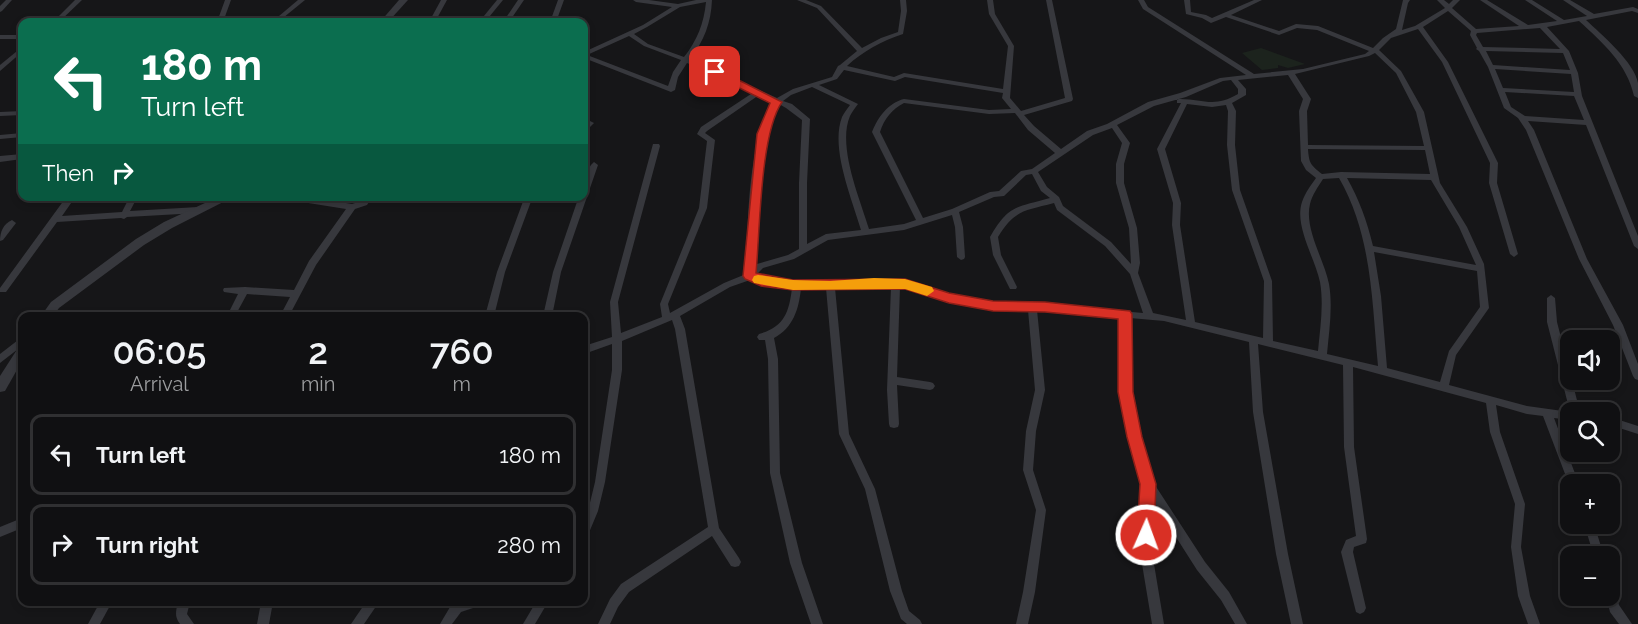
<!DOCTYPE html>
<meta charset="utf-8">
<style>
:root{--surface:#101012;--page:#19191b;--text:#f1f3f6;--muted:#9c9d9f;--line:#303032}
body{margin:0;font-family:Raleway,sans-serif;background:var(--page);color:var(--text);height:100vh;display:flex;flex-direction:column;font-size:22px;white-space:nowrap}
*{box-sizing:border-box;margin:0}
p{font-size:20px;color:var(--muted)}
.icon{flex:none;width:33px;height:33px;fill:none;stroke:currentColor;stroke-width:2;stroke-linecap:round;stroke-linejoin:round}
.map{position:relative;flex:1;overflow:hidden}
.details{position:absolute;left:18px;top:312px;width:570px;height:294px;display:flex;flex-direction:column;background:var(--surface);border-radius:12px;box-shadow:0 3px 9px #0003,0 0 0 2px var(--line)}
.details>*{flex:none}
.guide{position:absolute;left:18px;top:18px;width:570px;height:183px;border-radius:12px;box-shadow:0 3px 9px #0003,0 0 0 2px var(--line);background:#0b6e4f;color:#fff;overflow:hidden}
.controls{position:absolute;left:1560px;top:330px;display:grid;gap:12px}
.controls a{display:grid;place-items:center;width:60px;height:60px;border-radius:12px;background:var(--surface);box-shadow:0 3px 9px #0003,0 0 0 2px var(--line);font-size:30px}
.pin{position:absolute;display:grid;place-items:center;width:51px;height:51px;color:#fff;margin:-26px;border-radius:12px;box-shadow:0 3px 9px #0006}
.me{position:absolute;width:66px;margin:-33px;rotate:2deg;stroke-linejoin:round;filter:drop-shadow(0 0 4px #0008)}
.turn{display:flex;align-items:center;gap:21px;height:126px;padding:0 24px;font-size:27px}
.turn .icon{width:78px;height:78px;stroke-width:2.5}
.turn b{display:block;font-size:42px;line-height:51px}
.then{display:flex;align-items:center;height:57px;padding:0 24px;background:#0003;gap:12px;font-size:22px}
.eta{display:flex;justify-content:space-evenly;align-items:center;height:102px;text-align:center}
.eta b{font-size:36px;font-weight:600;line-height:42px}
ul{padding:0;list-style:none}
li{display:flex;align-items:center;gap:18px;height:81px;margin:0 12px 9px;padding:0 12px;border:3px solid var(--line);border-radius:12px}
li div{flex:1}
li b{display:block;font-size:22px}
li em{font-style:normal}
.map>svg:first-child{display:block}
</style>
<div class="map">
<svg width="1638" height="624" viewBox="0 0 1638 624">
<rect width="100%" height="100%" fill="#161618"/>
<!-- green -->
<polygon fill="#1c231d" points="1261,48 1305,64 1288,68 1278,65 1278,68 1262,70 1242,53"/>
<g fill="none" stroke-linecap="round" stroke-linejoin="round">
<!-- minor -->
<g fill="#37383d" fill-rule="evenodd">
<polygon points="6,0 12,0 2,11 0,12 0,6"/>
<polygon points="75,0 82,0 59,22 53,22"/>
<polygon points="225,0 231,0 223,22 217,22"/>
<polygon points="298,0 305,0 278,22 272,22"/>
<polygon points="441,0 447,0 435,22 429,22"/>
<polygon points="497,0 503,0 485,22 479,22"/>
<polygon points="518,0 524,0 509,22 503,22"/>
<polygon points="558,0 564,0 556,22 550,22"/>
<path d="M633 0H649L678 4 696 0H712C711 23 704 41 690 59L777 98 793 89 832 77 838 66 840 65 857 51 817 8 797 0H806L821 6 862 48 881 38 898 32 901 11 900 0H906L907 11 903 34C882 41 863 51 847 66L894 77 904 73 1003 89 1008 46 989 14 987 0H993L995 14 1014 46 1010 98 1021 111 1065 98 1046 0H1052L1073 99 1072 101 1024 115 1034 126 1061 149 1087 131 1107 124 1148 102 1180 93 1220 78 1246 75 1143 9 1138 0H1144L1148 7 1254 74 1303 69 1365 54 1369 51 1317 30 1297 28 1279 35 1226 17 1211 23 1202 18 1186 14 1184 0H1190L1191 12 1206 15 1212 18 1254 0H1262L1231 15 1279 31 1296 24 1318 26 1373 48 1383 38 1396 29 1403 0H1410L1408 3 1402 30 1415 26 1445 8 1437 0H1444L1449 4 1453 0H1460L1452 8 1476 29 1519 26 1480 0H1487L1528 25 1557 21 1525 0H1532L1564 20 1587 16 1563 0H1570L1594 14 1633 7 1638 9V13L1632 11 1586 20C1601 34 1635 63 1638 83 1638 88 1638 94 1638 98L1634 96C1627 64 1603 43 1579 21L1547 27 1569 51 1578 73 1582 96 1638 236V249L1634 246 1586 125 1528 121 1534 130 1587 259 1623 325 1638 364V380L1635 379 1633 376 1613 325 1579 259 1526 130 1518 118 1504 108 1488 67 1479 51 1476 49 1477 48 1470 35 1471 31 1448 11 1423 27 1448 62 1498 163 1497 183 1518 254 1514 257 1510 254 1489 183 1490 163 1442 62 1418 29 1391 38 1379 50 1401 71 1424 112 1440 183 1467 227 1484 264 1489 308 1456 355 1449 385 1527 406 1570 412 1547 322V298L1551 295 1555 298 1557 322 1580 412H1570V420L1554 418 1579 484H1570V487L1543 416 1527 414 1496 405 1500 432 1525 504 1521 547 1530 596 1540 624H1528L1518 596 1511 547 1515 504 1490 432 1486 403 1353 367 1354 447 1367 539 1366 543 1354 547 1353 552 1366 608 1364 612 1360 614 1356 612 1341 552 1346 540 1356 536 1344 447 1343 365 1258 344 1263 412 1288 554 1303 624H1291L1276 554 1253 412 1249 342 1164 321 1130 318V392L1140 437 1153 482 1205 562 1229 592 1247 624H1235L1221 600 1197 570 1153 501 1152 552 1164 624H1152L1140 552 1143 484 1130 437 1120 392V317L1037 310 1045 390 1036 431 1033 470 1046 510 1035 592 1028 624H1016L1023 592 1036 510 1023 470 1026 431 1035 390 1028 310 993 309 949 301 905 287H900L897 377 930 382 933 383 935 386 933 389 930 390 897 385 899 424 898 427 894 428 890 427 889 424 887 390 891 287 835 288 849 434 875 489 902 591 909 611 920 620 922 624H907L901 619 890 591 865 489 839 434 826 288H801C799 309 793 328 774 338L778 359 780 473 802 563 823 624H811L790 563 770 473 768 359 765 340H759L757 337 759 334C784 327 789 313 792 288L761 284 750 280 730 287 680 316 685 329 719 528 739 558 741 562 739 566 735 567 731 566 712 536 629 592 618 607 610 624H598L610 599 621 584 708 527 675 329 672 320 622 341V370L605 482 598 511 588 535 584 536V520L588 511 595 482 612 370V344L584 354V346L612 337 610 302 653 144H659L660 146 618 302 621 333 662 317 660 304 699 208 707 141 697 134 701 127 754 92 687 63 678 77 675 90 671 92 584 58V52L643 25 672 7 636 2ZM706 2C704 23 697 41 684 57L648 44 634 34 647 27 680 7ZM1540 28 1560 49 1483 47 1476 35 1477 33ZM629 36 644 46 681 60 673 72 668 86 587 55ZM1486 51 1563 53 1570 70 1493 65ZM1375 53 1396 73 1416 112 1424 146 1308 145 1307 111 1311 99 1295 74 1369 56ZM1495 69 1571 74 1574 92 1503 88ZM844 70 895 81 905 77 1003 93 1002 98 1011 109 989 110 904 99C888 103 878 117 872 132L916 220 904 224 869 229C860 199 837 146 850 116 852 112 855 108 858 104L819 85 837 79ZM1288 75 1303 99 1299 111 1301 161 1306 170 1316 178C1311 185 1305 193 1302 202 1294 226 1315 258 1320 282 1324 305 1320 329 1318 351L1273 341 1272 281 1240 190 1235 145 1236 111 1232 103 1246 95V89L1238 80ZM1231 80 1238 89V94C1213 109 1202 98 1177 99V103H1181L1157 149 1173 203 1172 225 1186 320 1153 313 1138 273 1140 263 1137 228 1124 183V164L1130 143 1117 125 1154 106 1186 97 1223 81ZM812 87 850 105C847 109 844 113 842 117 830 148 852 199 861 230L826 234 807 244V183L810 119 792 104 783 101 791 95ZM1505 92 1574 96 1584 120 1525 116 1511 107ZM759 95 773 102C747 144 748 224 746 274L724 283 670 313 668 304 707 208 715 140 705 133 707 131ZM904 103 989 114 1015 113 1028 130 1055 153 1032 169 1021 171 999 191 990 192 952 209 923 218 880 132C884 119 892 109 904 103ZM779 104 786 108 802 120 799 183V249L788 255 757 264 755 266C757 220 756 144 779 104ZM1187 104 1212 107 1226 105 1228 111 1227 145 1232 190 1264 281 1263 338 1195 322 1180 225 1181 203 1165 149ZM1112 128 1122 143 1116 164V183L1129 228 1131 264 1111 242 1063 206 1059 197 1047 187 1038 172 1093 135ZM1308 149 1425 150 1430 174 1341 172 1322 174C1311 165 1309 164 1308 149ZM1032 174 1041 191 1050 198C1016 208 1009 204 990 237L993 255 1010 289H1016L1017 287 1001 255 998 237C1015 209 1025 211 1054 203L1057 210 1105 246 1130 274 1143 313 1045 304 993 303 949 295 905 281 896 280 793 282 762 278 756 275 763 268 794 259 828 240 904 230 952 215 955 227 957 257 961 260 964 259 965 257 963 227 959 212 994 197 1004 196 1026 175ZM1339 178C1372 235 1372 302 1378 366L1327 354C1329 331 1333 307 1329 284 1324 259 1304 229 1310 204 1312 195 1318 187 1323 179ZM1347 178 1431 180 1459 227 1476 265 1373 246C1367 221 1359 199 1347 178ZM1374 252 1477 271 1480 307 1449 351 1440 382 1387 368 1381 296Z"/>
<rect x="0" y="35" width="22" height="4"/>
<polygon points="22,47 22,52 0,71 0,65"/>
<polygon points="22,111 22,115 0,116 0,112"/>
<polygon points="587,121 590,121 594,123 587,130 584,130 584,125"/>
<polygon points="22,133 22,137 0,139 0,135"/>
<polygon points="22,154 22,159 0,162 0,156"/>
<path d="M594 162 598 165 561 272 552 316H543L553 272 579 196H584C584 185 585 169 594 162Z"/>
<polygon points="67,196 76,196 62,216 122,212 130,196 138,196 130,211 198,207 202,210 198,213 127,217 124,219 121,218 57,222 6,292 0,292 0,288"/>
<polygon points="279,196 303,196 352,204 361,201 364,196 373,196 367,205 355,209 316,265 289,316 280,316 290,297 247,294 235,316 227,316 238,294 224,292 223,290 224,288 245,287 294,290 309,261 346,209 283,199"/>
<polygon points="525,196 533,196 505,272 494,316 485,316 497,272"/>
<path d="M12 220 16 223 3 240 0 241C0 232 3 224 12 220Z"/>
<polygon points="22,337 22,346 0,363 0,354"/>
<polygon points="1610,417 1638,426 1638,434 1610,425"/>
<polygon points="22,518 22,528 0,537 0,527"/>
<polygon points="1584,524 1594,524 1604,556 1594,556"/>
<polygon points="1610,585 1614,586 1619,605 1632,624 1619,624 1610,612 1606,596 1610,596"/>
<polygon points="100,602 112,602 100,624 88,624"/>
<path d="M178 602H190L187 614 194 624H180C174 616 176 611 178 602Z"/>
<polygon points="261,602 273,602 269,624 257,624"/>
<polygon points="366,602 379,602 364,624 351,624"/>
<polygon points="459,602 481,602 479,606 461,612 452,624 440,624 450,607"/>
<polygon points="536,602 548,602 535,624 523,624"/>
</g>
<!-- tertiary -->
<g fill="#37383d" fill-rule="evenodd">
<polygon points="399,0 408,0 388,22 380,22"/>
<polygon points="220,196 235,196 172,228 144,245 59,308 53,316 41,316 51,302 136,239 164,222"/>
<polygon points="22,346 22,361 5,391 0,392 0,376 18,348"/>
</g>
</g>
<!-- route -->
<path fill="#d93025" stroke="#8d1f18" stroke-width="1.5" d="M715 68 782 102C760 134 760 231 756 273L793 280 905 279 949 293 993 301 1045 302 1130 311 1132 314 1133 392 1142 437 1156 484 1154 535 1151 541 1146 543 1140 541 1137 535 1140 484 1127 437 1118 392V319L1045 312 993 311 949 303 905 289 793 290 761 286 745 279 743 276 757 134 770 103 711 74 709 72Z"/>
<!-- slow -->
<polygon fill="#f59e0b" points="758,275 793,280 830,281 874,278 905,279 932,287 934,291 927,296 905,289 793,290 754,283 752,280 754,276"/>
</svg>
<div class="controls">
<a><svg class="icon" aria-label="sound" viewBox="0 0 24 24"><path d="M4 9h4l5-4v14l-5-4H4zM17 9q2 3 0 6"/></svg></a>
<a><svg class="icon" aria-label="search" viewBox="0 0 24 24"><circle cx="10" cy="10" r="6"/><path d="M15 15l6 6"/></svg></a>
<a>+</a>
<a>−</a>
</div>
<div class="pin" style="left:715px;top:72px;background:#d93025"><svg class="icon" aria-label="arrive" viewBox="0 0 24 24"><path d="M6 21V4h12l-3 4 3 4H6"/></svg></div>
<svg class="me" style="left:1146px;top:535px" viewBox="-20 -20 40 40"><circle r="17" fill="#d93025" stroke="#fff" stroke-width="3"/><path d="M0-11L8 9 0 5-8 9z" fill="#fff"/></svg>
<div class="guide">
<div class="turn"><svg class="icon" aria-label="left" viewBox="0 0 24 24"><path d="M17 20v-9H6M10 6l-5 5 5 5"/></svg><div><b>180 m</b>Turn left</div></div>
<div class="then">Then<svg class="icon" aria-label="right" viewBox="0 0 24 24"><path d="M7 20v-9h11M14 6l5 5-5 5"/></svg></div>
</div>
<section class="details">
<div class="eta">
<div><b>06:05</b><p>Arrival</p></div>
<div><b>2</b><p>min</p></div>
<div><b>760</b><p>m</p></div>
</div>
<ul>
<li><svg class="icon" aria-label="left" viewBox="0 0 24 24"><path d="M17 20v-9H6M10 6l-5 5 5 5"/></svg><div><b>Turn left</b></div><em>180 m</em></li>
<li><svg class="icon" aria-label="right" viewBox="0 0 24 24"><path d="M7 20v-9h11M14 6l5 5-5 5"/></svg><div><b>Turn right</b></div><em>280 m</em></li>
</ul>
</section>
</div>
